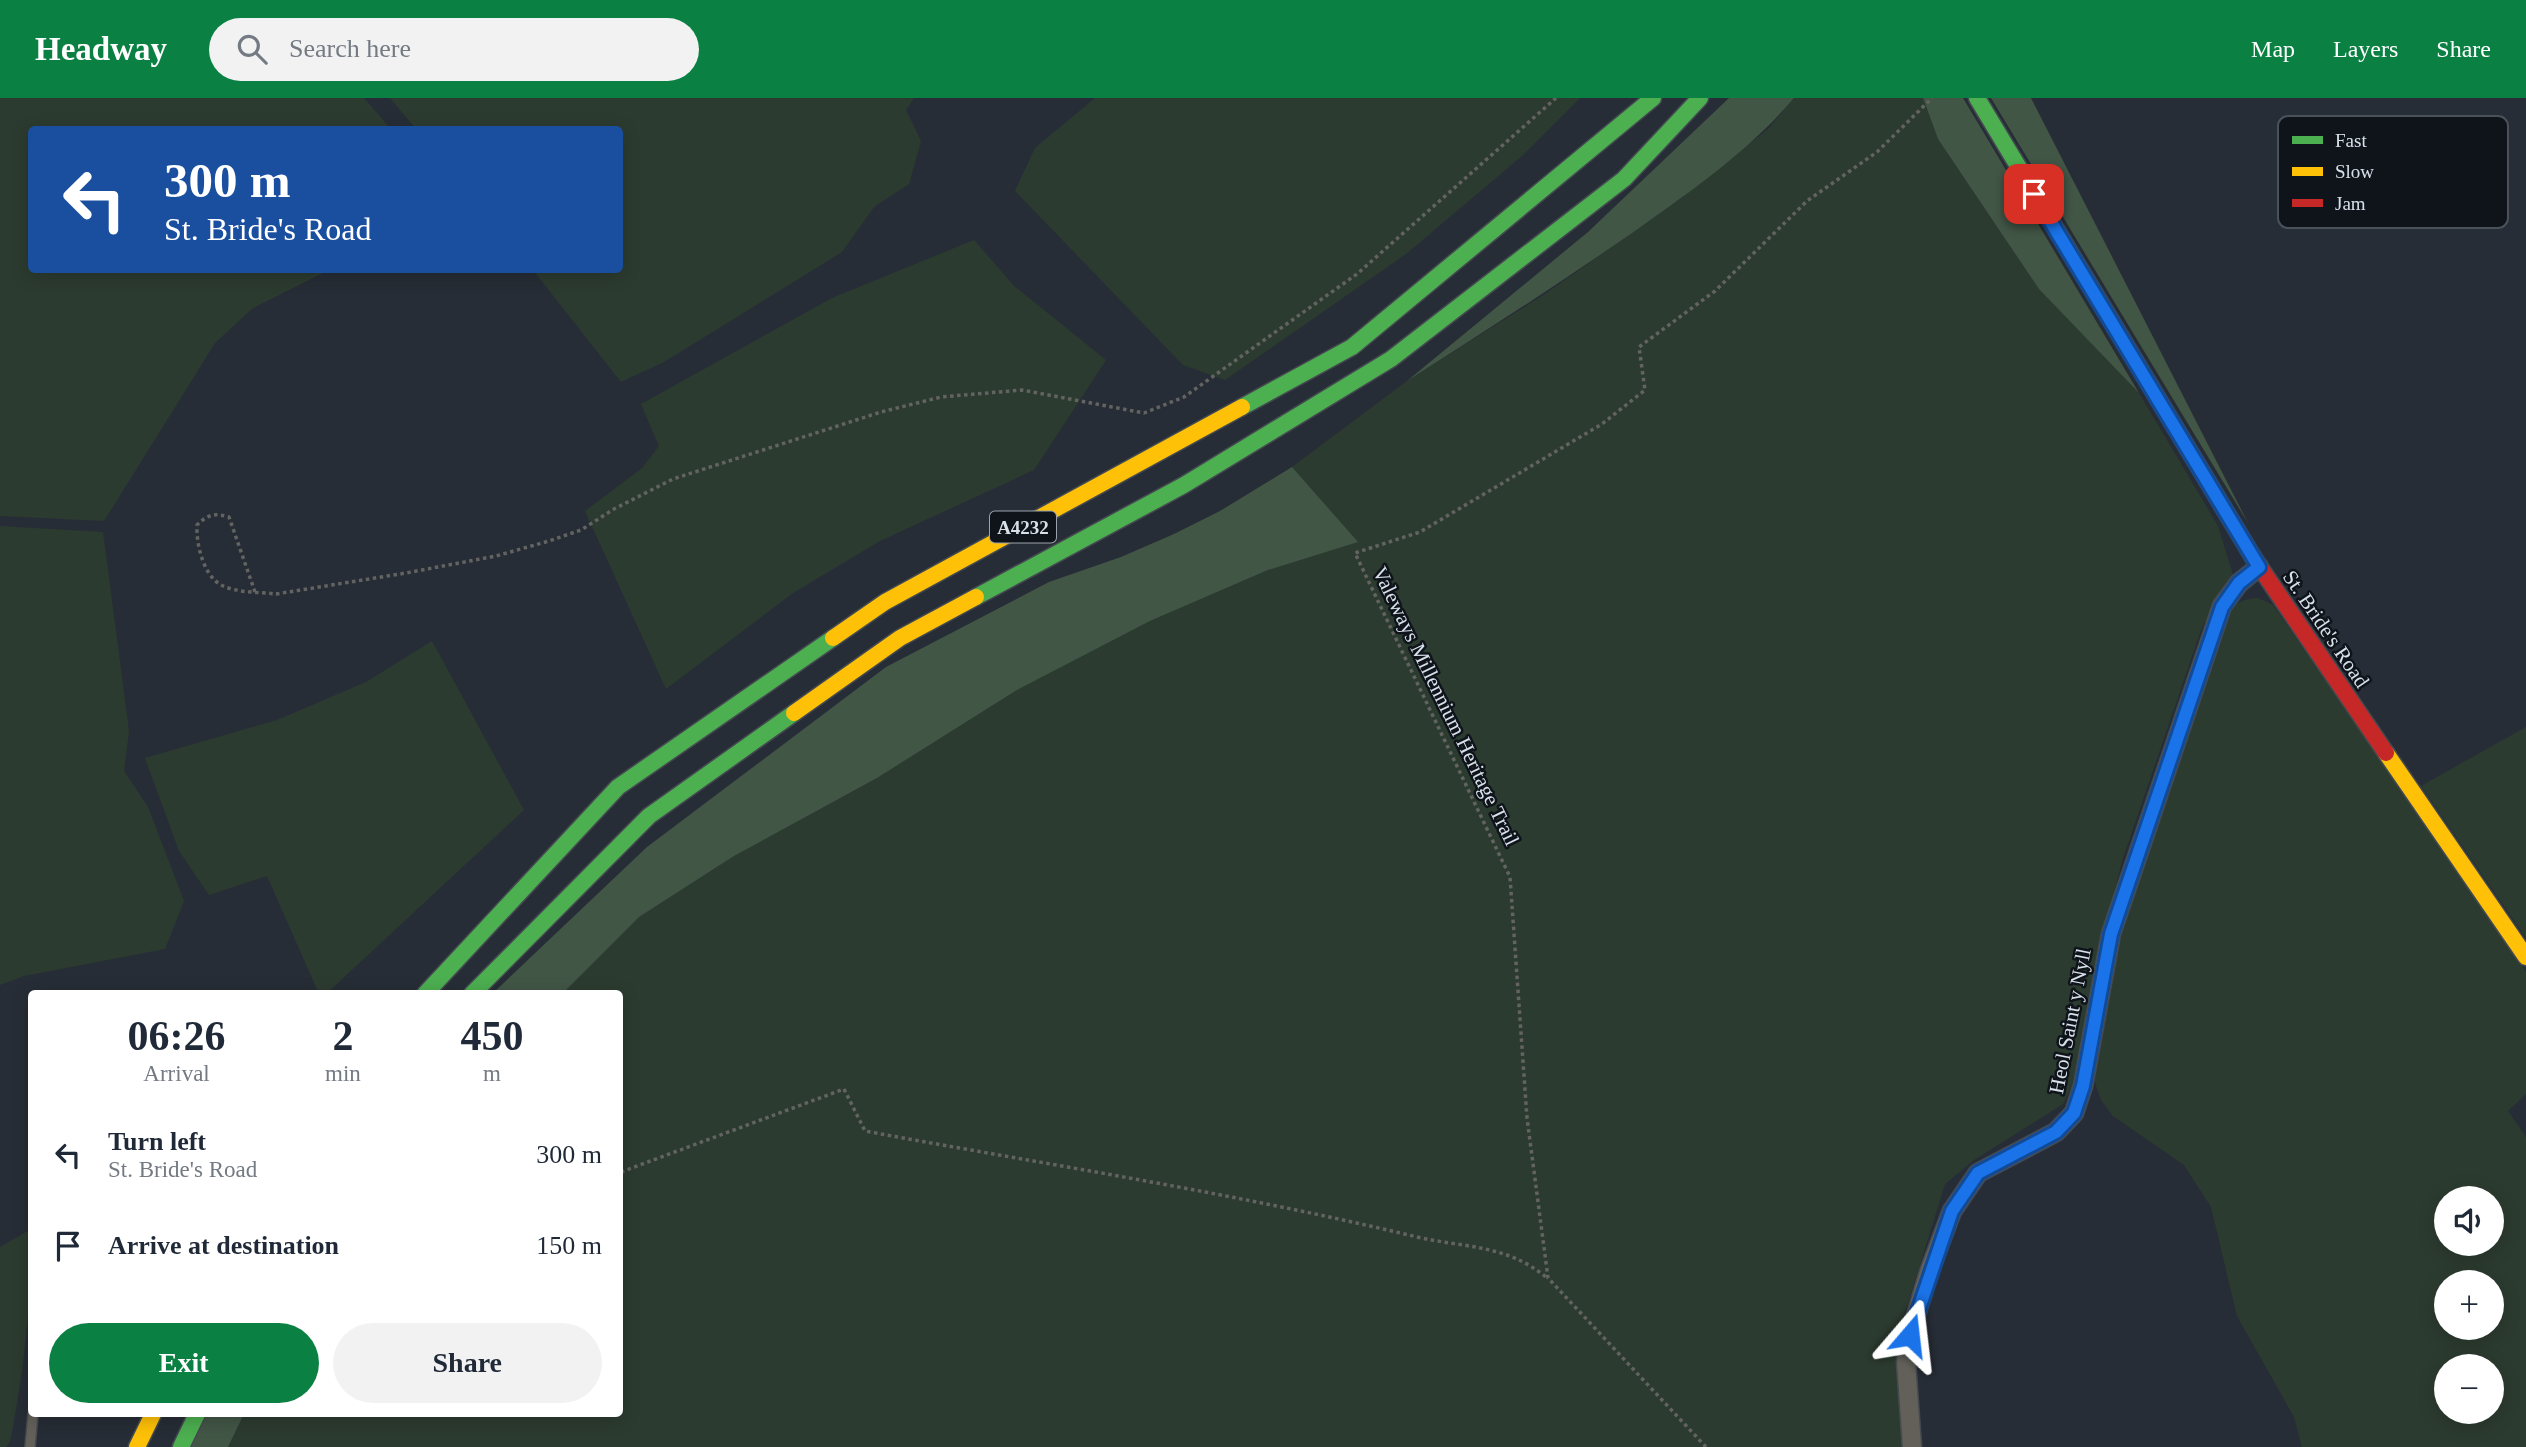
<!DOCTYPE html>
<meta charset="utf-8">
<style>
:root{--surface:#fff;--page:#f2f2f3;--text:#1f2937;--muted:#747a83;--accent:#0b8043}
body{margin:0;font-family:"Times New Roman",serif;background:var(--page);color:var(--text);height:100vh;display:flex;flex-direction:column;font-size:26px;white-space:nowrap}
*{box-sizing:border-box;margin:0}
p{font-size:23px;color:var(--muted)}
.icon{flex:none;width:38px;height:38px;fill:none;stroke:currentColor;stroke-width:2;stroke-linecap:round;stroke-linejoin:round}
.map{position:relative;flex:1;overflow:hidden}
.side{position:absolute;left:28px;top:892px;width:595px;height:427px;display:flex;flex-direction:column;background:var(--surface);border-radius:7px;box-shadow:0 4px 18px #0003}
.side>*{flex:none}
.banner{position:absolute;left:28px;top:28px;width:595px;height:147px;border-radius:7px;box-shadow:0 4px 18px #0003;background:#1a4fa0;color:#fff;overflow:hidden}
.fabs{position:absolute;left:2434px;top:1088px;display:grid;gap:14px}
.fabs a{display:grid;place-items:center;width:70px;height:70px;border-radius:50%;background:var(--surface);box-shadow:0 4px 18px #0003;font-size:35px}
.pin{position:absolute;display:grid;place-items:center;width:60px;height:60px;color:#fff;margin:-30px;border-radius:14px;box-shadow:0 4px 10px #0006}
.me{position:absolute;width:77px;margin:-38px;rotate:17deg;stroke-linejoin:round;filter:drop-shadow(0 0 5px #0008)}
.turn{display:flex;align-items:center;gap:24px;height:147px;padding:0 21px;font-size:32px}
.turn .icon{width:91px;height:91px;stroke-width:2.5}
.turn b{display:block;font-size:49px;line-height:60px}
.eta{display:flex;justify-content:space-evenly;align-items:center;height:119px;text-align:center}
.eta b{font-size:42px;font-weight:700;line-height:49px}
.cta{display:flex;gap:14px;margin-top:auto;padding:14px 21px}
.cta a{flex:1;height:80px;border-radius:42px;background:var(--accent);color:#fff;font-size:28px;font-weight:700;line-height:80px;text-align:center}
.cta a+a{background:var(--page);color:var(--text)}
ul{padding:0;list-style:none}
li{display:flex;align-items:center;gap:21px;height:91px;padding:0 21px}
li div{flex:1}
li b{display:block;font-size:26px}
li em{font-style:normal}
header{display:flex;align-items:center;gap:42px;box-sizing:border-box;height:98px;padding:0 35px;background:var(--accent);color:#fff}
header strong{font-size:33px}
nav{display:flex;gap:38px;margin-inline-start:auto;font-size:24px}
.search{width:490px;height:63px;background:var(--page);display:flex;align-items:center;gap:18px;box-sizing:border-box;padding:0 24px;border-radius:38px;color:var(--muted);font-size:26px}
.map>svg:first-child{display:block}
</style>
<header>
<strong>Headway</strong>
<div class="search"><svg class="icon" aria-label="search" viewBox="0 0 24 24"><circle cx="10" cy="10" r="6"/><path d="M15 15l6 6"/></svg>Search here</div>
<nav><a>Map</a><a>Layers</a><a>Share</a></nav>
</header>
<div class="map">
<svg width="2526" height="1349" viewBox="0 0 2526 1349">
<rect width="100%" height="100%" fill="#272d36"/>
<!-- green -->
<g fill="#2c3b30" fill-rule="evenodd">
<polygon points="0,0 364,0 391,31 32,32 32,172 329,172 253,210 215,245 104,423 0,418"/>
<polygon points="390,0 914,0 906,12 921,43 909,86 874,109 842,154 664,264 621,284 533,172 620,172 620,32 416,31"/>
<polygon points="1095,0 1580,0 1523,57 1406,156 1225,282 1183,267 1015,93 1035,50"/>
<polygon points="1794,0 1923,0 1938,41 2039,190 2139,295 2218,428 2233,477 2223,489 2201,532 2122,763 2104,837 2079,976 2063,1006 1974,1062 1945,1086 1899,1234 1904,1349 228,1349 244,1316 620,1316 620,896 562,896 639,819 734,758 877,680 1017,592 1150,523 1268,472 1357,444 1292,369 1407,283 1545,196 1680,101 1768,31"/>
<polygon points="974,142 1014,188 1106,262 1034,372 880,443 793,495 666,591 585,413 642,370 659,348 641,306 832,200"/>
<polygon points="0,428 103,434 129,633 124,673 148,709 184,803 165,851 24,878 0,887"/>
<path d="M2258 500 2273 507 2470 788 2526 874V996L2508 1013 2526 1039V1349H2302L2294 1319 2237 1218 2211 1109 2184 1067 2113 1018 2101 1002 2094 982 2106 888 2218 532C2229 513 2234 501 2258 500ZM2446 1101H2492V1146H2446ZM2446 1185H2492V1230H2446ZM2446 1269H2492V1314H2446Z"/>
<polygon points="432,543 524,712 326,896 319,896 267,778 209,797 179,753 145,660 277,622 366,584"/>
<polygon points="2526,629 2526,840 2421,688"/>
<path d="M31 1131C32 1203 24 1273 10 1344L6 1349H0V1149Z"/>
</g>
<!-- forest -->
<g fill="#425646">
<path d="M1729 0H1794C1749 53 1691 93 1635 133 1560 185 1484 234 1407 283L1588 134Z"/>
<polygon points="1923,0 1963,0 2139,295 2039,191 1938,41"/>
<polygon points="1991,0 2031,0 2248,425"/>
<polygon points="1292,369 1358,444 1268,472 1150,523 1017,592 877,680 734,758 639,819 562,896 492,896 647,749 886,569 1049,484 1121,459 1174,436 1220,413"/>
<polygon points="201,1316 244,1316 228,1349 185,1349"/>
</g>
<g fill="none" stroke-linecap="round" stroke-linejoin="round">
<defs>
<polyline id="lane" points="30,1349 33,1316"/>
<polyline id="street" points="1912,1349 1906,1264 1910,1237 1929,1174 1952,1113 1978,1075 2056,1034 2074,1015 2083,988 2111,836 2222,508 2239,485 2259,469"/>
<g id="fast">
<polyline points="1977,0 2253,459"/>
<polyline points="1242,309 1352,249 1653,0"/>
<polyline points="976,499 1184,387 1391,261 1624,81 1700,0"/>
<polyline points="425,896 618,689 833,540"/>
<polyline points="472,896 649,718 794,615"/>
<polyline points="181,1349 197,1316"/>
</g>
<g id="slow">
<polyline points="833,540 885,504 1242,309"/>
<polyline points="794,615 900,540 976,499"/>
<polyline points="2386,655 2526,859"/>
<polyline points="137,1349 153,1316"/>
</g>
<polyline id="jam" points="2253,459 2386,655"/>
</defs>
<!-- lane casing -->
<use href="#lane" stroke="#454a51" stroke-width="12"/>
<!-- street casing -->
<use href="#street" stroke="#454a51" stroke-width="21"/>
<!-- fast casing -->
<use href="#fast" stroke="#454a51" stroke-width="19"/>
<!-- slow casing -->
<use href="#slow" stroke="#454a51" stroke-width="19"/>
<!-- jam casing -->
<use href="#jam" stroke="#454a51" stroke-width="19"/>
<!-- path -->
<g stroke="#636361" stroke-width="3.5" stroke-dasharray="3.5 3.5" stroke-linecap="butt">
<path d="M255 494 229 419C215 415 208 416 197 427 196 445 203 477 221 487 236 495 259 494 276 496L406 475 496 458 549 443 581 432 614 411 673 381 881 314 941 299 1022 292 1144 315 1184 299 1357 176 1556 0"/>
<path d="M621 1074 844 991 865 1033C1049 1067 1235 1095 1417 1139 1465 1150 1505 1146 1546 1179"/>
<polyline points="1706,1349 1548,1180 1527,1020 1510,779 1355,455 1420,434 1602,326 1645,292 1639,249 1715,193 1807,103 1877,54 1932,0"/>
</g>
<!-- lane -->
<use href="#lane" stroke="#626059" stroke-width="9"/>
<!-- street -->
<use href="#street" stroke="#626059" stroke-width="18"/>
<!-- fast -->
<use href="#fast" stroke="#4caf50" stroke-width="16"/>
<!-- slow -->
<use href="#slow" stroke="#ffc107" stroke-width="16"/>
<!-- jam -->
<use href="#jam" stroke="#c62828" stroke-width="16"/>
</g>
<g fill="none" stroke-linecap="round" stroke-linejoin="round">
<defs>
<polyline id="route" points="1910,1237 1952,1113 1978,1075 2056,1034 2074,1015 2083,988 2111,836 2205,559 2222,509 2239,485 2259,469 2034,96"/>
</defs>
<!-- route casing -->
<use href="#route" stroke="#114b97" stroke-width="18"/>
<!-- route -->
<use href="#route" stroke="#1a73e8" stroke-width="12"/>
</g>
<g text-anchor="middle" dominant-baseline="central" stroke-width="5" stroke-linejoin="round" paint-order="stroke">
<!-- shield labels -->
<rect fill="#0f141b" stroke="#9ca3ac" stroke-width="2" x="990" y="413.5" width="66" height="31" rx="5"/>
<g font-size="19" font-weight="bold" fill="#d8e0ea">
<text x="1023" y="429">A4232</text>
</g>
<!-- street labels -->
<g font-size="21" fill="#d8e0ea" stroke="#0f141b">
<text transform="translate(2326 531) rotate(56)">St. Bride's Road</text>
<text transform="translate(1446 608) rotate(64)">Valeways Millennium Heritage Trail</text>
<text transform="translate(2070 923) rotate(-79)">Heol Saint y Nyll</text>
</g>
</g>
<!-- legend -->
<rect x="2278" y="18" width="230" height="112" rx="10" fill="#0f141b" stroke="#4b5159" stroke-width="2"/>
<rect x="2292" y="38" width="31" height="8" fill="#4caf50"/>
<rect x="2292" y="69" width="31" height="9" fill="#ffc107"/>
<rect x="2292" y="101" width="31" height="8" fill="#c62828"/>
<g font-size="19" fill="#d8e0ea">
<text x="2335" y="49">Fast</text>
<text x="2335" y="80">Slow</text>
<text x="2335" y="112">Jam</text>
</g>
</svg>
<div class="fabs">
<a><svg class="icon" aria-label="sound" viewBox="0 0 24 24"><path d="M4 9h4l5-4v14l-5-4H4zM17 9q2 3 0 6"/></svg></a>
<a>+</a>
<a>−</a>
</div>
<div class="pin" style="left:2034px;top:96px;background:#d93025"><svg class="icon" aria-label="arrive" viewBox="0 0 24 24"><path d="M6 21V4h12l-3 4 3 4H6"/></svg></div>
<svg class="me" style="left:1910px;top:1237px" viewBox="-20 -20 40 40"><path d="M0-17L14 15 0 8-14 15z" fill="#1a73e8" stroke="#fff" stroke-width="4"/></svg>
<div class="banner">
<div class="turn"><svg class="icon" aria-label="left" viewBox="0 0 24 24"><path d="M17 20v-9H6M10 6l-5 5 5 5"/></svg><div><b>300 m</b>St. Bride's Road</div></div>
</div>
<section class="side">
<div class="eta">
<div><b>06:26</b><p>Arrival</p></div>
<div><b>2</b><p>min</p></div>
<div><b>450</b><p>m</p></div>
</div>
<ul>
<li><svg class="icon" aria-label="left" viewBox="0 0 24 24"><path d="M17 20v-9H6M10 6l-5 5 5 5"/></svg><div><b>Turn left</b><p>St. Bride's Road</p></div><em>300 m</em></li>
<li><svg class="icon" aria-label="arrive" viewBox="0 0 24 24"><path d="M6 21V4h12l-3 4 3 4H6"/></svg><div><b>Arrive at destination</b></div><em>150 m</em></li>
</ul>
<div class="cta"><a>Exit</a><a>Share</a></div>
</section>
</div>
